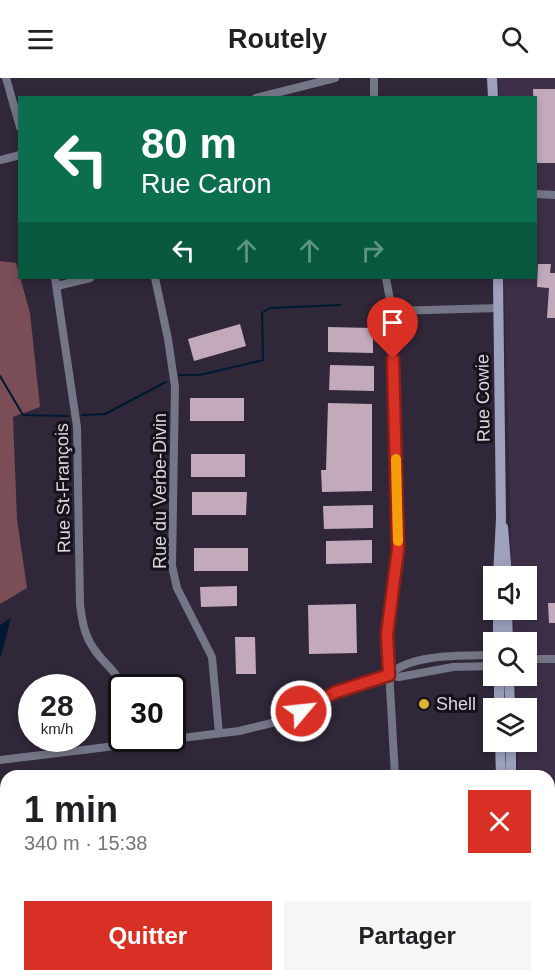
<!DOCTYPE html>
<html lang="fr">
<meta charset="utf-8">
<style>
:root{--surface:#fff;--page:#f6f6f6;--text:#202124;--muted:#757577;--accent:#d93025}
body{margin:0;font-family:Arial,sans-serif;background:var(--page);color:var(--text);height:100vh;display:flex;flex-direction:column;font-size:22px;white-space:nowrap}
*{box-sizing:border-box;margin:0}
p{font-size:20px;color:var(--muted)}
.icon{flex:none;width:33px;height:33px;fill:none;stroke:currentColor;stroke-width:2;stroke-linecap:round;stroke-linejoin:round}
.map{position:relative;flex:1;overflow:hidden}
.panel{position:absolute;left:0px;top:692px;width:555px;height:212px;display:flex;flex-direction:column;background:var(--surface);border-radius:18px 18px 0 0;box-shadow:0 3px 9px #0003}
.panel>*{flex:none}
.top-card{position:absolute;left:18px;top:18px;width:519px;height:183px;border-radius:0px;box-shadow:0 3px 9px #0003;background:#0b6e4f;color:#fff;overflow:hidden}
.controls{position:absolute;left:483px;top:488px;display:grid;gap:12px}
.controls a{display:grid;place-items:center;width:54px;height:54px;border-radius:0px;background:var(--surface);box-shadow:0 3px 9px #0003;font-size:30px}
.speed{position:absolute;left:18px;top:596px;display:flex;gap:12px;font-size:30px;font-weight:700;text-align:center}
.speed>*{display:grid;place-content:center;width:78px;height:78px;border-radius:50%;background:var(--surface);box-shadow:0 3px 9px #0003;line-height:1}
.speed small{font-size:15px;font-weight:400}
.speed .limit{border:3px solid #111;border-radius:9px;background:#fff;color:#111}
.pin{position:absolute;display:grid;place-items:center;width:51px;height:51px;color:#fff;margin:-62px -26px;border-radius:50% 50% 50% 0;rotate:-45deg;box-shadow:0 0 6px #0007}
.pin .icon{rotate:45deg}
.me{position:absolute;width:66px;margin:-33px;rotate:62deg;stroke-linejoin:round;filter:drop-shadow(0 0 4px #0008)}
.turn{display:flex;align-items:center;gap:21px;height:126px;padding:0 24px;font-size:27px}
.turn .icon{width:78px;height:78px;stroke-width:2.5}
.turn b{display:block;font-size:42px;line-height:51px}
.lanes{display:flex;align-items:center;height:57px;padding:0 24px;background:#0003;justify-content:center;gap:30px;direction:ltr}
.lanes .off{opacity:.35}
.round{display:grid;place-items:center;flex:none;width:63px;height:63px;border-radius:0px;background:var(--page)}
.summary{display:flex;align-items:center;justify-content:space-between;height:102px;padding:0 24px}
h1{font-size:36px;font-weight:700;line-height:45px}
.action{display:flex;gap:12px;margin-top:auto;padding:12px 24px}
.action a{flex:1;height:69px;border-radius:0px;background:var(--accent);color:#fff;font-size:24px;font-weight:700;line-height:69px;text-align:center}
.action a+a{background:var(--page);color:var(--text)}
header{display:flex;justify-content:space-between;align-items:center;height:78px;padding:0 24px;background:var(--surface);font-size:27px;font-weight:700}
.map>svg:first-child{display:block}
</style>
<header><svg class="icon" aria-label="menu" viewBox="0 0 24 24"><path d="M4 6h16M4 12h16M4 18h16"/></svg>Routely<svg class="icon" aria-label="search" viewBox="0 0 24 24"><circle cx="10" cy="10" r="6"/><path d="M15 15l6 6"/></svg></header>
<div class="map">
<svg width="555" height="902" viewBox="0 0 555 902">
<rect width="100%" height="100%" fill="#302739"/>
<!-- built -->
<polygon fill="#3c2f47" points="498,0 555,0 555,902 523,902 523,897 549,897 549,698 518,697 517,663 526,663 526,630 516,630 515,597 526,597 526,564 514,564 513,531 526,531 526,498 512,498 504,200 536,200 536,20 499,19"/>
<!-- forest -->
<polygon fill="#7a4d57" points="0,183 16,185 30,235 40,329 13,339 17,441 27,510 0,526"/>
<!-- water -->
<polygon fill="#001832" points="11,540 1,578 0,579 0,547"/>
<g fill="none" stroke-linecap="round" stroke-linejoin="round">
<!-- stream -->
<g stroke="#001832" stroke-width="2">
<polyline points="179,297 200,297 263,282 262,235 270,230 340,227"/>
<polyline points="0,298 23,337 68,338"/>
<polyline points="82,337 105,336 166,304"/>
</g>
</g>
<!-- building -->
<g fill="#c2aabb">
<polygon points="533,11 555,11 555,85 536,85"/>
<polygon points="538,186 551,186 550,195 555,195 555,240 547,240 549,210 537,209"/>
<polygon points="240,246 246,268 194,283 188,261"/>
<polygon points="328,249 373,250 373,275 328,274"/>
<polygon points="330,287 374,288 374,313 329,312"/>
<rect x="190" y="320" width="54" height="23"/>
<polygon points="328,325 372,326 372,413 322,414 321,392 326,392"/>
<rect x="191" y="376" width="54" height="23"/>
<polygon points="192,414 247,414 246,437 192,437"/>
<polygon points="373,427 373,450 324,451 323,428"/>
<polygon points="372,462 372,485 326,486 326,463"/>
<rect x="194" y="470" width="54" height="23"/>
<polygon points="237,508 237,528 201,529 200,509"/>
<polygon points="548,525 555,525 555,545 549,545"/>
<polygon points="356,526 357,575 309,576 308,527"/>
<polygon points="235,559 255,559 256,596 236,596"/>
</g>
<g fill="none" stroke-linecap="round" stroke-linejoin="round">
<!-- minor -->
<g stroke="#747688" stroke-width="8">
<polyline points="6,0 20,49"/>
<polyline points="374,0 374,20"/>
<polyline points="256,20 335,0"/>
<polyline points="0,82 20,77"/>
<polyline points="536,116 555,117"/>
<path d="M55 200 77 349 80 526C82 542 84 557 94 571 103 585 117 593 122 609"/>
<polyline points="155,200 168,261 175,309 172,488 177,510 212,579 219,655"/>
<polyline points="386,200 392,233 398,471 387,556 395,698"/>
<polyline points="57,208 90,200"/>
<polyline points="392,233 499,230"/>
<polyline points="526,581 555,581"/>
<path d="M389 597C411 575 464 578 494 577"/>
<polyline points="0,682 239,653 284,642 336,614 389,597 399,599 453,589 494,588"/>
<polyline points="0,779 6,777"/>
<polyline points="0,842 6,851"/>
</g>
<!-- secondary -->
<g stroke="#9ea1be" stroke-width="10">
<polyline points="492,0 493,20"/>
<polyline points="498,200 501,440 498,498"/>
<polyline points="503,449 507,498"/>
<polyline points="507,531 508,564"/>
<polyline points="498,564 498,531"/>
<polyline points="499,597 499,630"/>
<polyline points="509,597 510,630"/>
<polyline points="500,663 501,698"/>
<polyline points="511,663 511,698"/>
<polyline points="511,897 511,902"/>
</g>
</g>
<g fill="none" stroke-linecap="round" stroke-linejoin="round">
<defs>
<polyline id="route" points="301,633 336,614 389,597 387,556 398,471 393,281"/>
</defs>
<!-- route casing -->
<use href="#route" stroke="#8d1f18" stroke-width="15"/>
<!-- route -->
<use href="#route" stroke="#d93025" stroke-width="10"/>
<!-- slow -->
<polyline stroke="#f59e0b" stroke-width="10" points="396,381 398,463"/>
</g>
<!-- markers -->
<circle fill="#dcb233" stroke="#16121a" stroke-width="2" cx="424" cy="626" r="6"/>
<g text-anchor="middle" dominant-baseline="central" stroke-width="6" stroke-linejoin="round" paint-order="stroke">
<!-- street labels -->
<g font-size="18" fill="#ddd7e3" stroke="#16121a">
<text transform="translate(483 320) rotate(-91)">Rue Cowie</text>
<text transform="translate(63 410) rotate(-91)">Rue St-François</text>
<text transform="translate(160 413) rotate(-90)">Rue du Verbe-Divin</text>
</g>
<!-- poi labels -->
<g font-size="18" fill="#ddd7e3" stroke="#16121a" text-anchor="start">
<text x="436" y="626">Shell</text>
</g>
</g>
</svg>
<div class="controls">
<a><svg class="icon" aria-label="sound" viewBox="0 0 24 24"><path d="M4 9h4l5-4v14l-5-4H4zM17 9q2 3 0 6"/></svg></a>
<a><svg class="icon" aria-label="search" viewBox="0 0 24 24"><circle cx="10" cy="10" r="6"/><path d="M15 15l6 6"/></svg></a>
<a><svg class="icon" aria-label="layers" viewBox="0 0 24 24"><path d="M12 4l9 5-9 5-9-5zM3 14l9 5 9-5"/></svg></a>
</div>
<div class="speed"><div>28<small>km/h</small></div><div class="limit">30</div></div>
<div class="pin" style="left:393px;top:281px;background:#d93025"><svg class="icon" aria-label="arrive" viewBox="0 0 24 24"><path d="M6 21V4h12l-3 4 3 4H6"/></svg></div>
<svg class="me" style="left:301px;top:633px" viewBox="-20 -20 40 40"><circle r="17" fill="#d93025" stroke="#fff" stroke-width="3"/><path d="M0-11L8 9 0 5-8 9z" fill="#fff"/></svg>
<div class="top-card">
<div class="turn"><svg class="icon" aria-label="left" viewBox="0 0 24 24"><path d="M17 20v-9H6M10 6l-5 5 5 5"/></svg><div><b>80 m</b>Rue Caron</div></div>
<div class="lanes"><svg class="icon" aria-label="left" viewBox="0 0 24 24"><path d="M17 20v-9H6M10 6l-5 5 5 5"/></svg><svg class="icon off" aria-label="ahead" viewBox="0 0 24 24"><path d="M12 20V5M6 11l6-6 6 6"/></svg><svg class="icon off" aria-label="ahead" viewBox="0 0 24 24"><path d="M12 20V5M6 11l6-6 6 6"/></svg><svg class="icon off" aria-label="right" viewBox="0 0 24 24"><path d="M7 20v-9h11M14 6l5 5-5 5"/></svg></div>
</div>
<section class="panel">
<div class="summary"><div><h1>1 min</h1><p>340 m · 15:38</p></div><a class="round" style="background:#d93025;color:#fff"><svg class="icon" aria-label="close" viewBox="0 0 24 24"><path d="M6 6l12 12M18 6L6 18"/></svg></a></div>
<div class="action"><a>Quitter</a><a>Partager</a></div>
</section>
</div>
